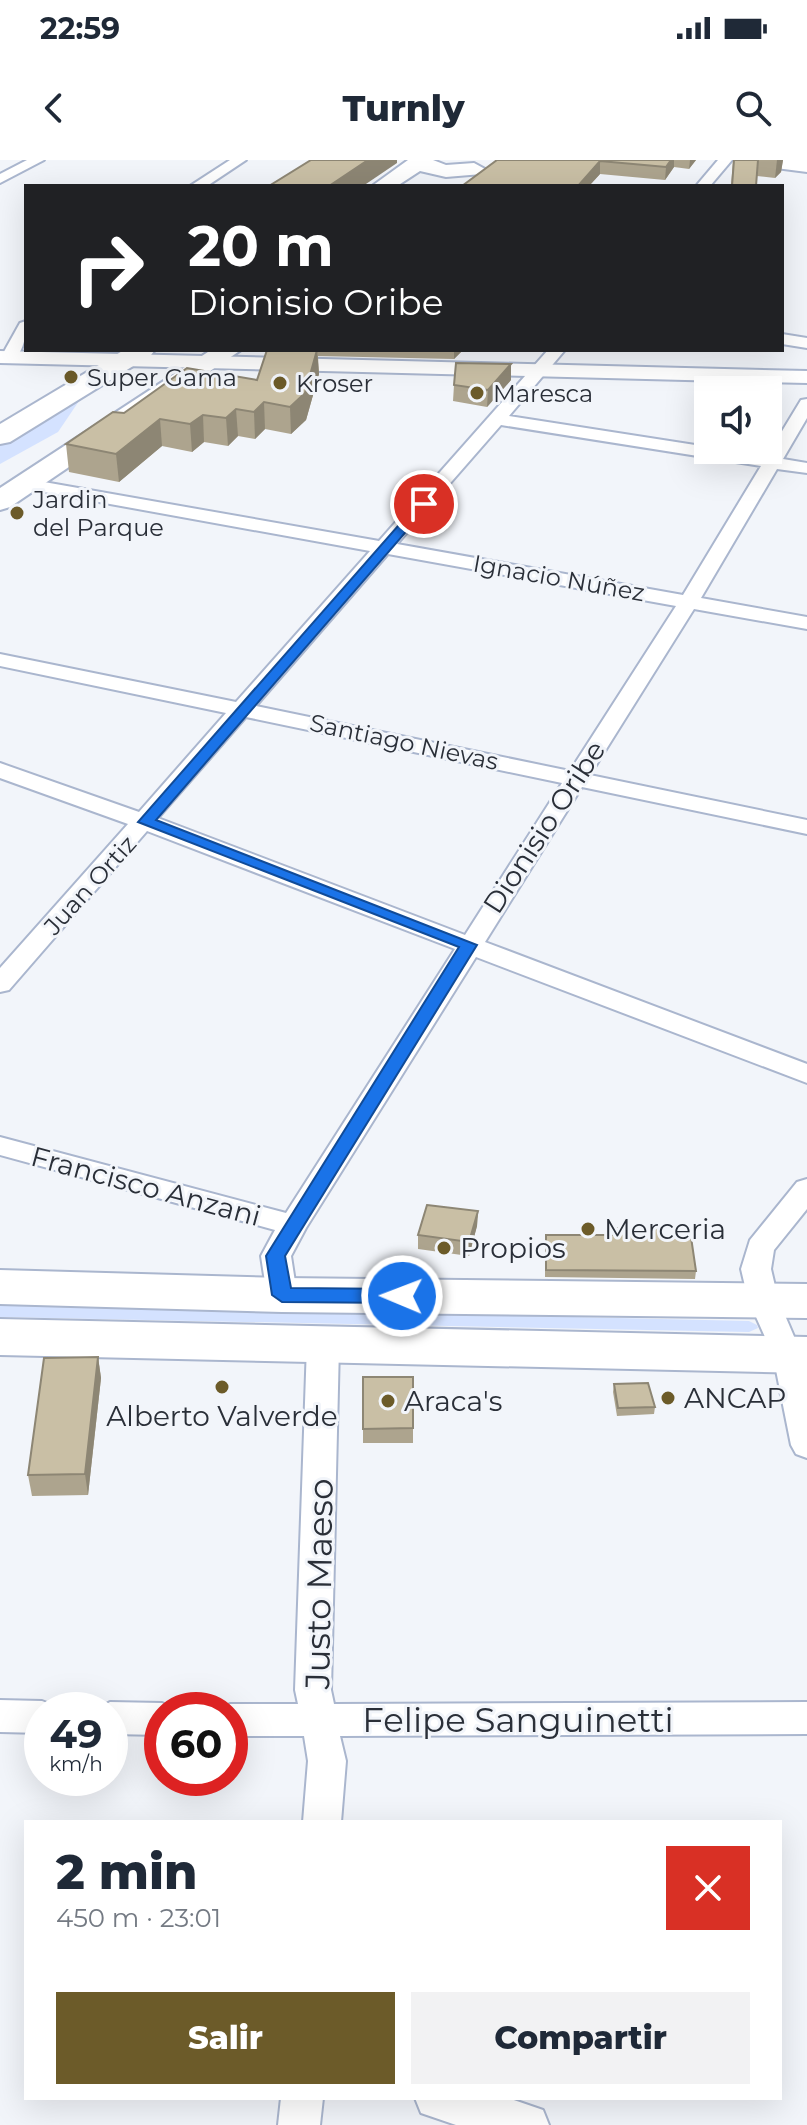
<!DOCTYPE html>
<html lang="es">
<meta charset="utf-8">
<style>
:root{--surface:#fff;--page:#f2f2f3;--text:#1f2937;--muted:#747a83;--accent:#6c5b29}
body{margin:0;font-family:Montserrat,sans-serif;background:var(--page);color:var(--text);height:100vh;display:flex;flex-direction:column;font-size:30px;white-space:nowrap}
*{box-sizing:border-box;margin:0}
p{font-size:26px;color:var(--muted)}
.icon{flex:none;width:44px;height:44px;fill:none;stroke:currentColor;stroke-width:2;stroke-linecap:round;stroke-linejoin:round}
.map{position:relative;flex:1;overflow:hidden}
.details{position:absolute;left:24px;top:1660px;width:758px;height:280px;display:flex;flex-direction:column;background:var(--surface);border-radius:0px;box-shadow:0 8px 32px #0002}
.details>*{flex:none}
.banner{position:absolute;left:24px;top:24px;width:760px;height:168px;border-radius:0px;box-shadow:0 8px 32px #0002;background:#202124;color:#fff;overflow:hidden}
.controls{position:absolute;left:694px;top:216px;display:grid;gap:16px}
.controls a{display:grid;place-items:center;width:88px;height:88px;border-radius:0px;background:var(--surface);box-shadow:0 8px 32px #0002;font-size:40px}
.speed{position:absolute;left:24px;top:1532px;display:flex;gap:16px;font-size:40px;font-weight:700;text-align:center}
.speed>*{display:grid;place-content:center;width:104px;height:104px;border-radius:50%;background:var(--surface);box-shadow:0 8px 32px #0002;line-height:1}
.speed small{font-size:20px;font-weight:400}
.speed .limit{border:12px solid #d22;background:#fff;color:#111}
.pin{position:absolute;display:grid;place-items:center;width:68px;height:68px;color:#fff;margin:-34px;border:4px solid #fff;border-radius:50%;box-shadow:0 2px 8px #0007}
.me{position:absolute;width:88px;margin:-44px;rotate:271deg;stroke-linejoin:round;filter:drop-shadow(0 0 6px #0008)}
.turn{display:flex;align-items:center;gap:28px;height:168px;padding:0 32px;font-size:36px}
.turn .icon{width:104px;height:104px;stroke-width:2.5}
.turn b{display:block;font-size:56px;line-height:68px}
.round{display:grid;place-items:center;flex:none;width:84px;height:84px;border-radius:0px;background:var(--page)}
.overview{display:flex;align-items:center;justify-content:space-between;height:136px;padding:0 32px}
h1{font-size:48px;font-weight:800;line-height:60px}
.cta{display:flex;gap:16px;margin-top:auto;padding:16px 32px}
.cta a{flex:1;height:92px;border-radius:0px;background:var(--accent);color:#fff;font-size:32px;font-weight:800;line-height:92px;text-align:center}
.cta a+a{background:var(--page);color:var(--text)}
.status{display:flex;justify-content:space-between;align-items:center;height:56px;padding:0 40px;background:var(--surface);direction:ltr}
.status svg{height:22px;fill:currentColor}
header{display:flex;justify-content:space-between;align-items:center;height:104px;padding:0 32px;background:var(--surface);font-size:36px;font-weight:800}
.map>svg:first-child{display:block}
</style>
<div class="status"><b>22:59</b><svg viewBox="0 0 49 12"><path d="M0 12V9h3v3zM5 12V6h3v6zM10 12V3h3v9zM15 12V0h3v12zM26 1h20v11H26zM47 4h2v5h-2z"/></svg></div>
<header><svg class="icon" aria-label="back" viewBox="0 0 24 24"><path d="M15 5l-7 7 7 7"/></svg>Turnly<svg class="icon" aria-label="search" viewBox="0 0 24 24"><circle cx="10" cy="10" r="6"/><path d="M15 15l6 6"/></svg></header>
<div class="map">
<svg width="807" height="1965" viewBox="0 0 807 1965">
<rect width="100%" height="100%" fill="#f2f5fa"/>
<!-- green -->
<g fill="#d4e2ff">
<polygon points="75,240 79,241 58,272 0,304 0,286"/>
<polygon points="0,1144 749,1161 757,1165 758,1168 749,1172 0,1157"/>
</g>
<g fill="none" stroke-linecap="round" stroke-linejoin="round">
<defs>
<g id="minor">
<polygon points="27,0 44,0 0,23 0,14"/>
<polygon points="230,0 246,0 207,26 190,26"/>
<polygon points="718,0 732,0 710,26 696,26"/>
<path d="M26 161C26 178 24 187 15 200H3L1 197 20 163Z"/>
<polygon points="782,174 807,178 807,188 782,184"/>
<path d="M548 190H565L509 256 708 287V290L767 296 801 240 807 239V258L783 299 807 303V313L777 309 701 438 807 457V469L694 449 590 615 807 660V674L582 627 485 782 807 904V923L476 797 306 1068 291 1096 297 1135 293 1143 282 1146 271 1143 267 1135 261 1096 275 1070 0 995V977L286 1053 455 789 147 671 9 830 0 832V808L128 664 0 618V603L139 652 226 553 0 506V494L236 542 370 391 27 329 18 324 27 319 379 381ZM501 265 761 306 683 435 397 384ZM388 394 676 446 570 611 256 546ZM246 557 562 623 465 775 158 658Z"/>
<polygon points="807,1019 807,1049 774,1090 771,1109 778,1139 807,1207 807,1298 796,1294 791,1285 773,1195 748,1139 741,1109 750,1080 797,1022"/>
<polygon points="323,1174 334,1177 339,1185 331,1530 334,1544 807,1542 807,1574 340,1576 346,1601 341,1662 303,1662 308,1601 304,1576 230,1576 230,1550 216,1550 230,1544 298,1544 295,1530 307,1185 312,1177"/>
<polygon points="0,1540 42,1541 55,1546 57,1550 42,1550 42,1573 0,1572"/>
<polygon points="110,1542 162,1543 176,1550 162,1550 162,1575 110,1574 110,1550 96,1550"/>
<polygon points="281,1938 323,1938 320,1965 278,1965"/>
<polygon points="415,1938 508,1938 543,1950 549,1965 456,1965 421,1953"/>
</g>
<polygon id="tertiary" points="0,191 807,211 807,223 0,203"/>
<polygon id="secondary" points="750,0 807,0 807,12 760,6"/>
<g id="primary">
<polygon points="408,0 433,0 446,5 474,3 485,9 482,14 446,17 420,11 397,26 372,26"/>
<polygon points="124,190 155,190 151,195 10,282 0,284 0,264"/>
<polygon points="211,190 241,190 10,347 0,350 0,328"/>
<polygon points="0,1110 282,1118 807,1124 807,1158 282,1152 0,1144"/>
<polygon points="0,1159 807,1177 807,1213 0,1195"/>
</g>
</defs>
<!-- minor casing -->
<use href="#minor" stroke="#aab6ce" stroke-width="4"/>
<!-- tertiary casing -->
<use href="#tertiary" stroke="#aab6ce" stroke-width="4"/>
<!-- secondary casing -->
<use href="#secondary" stroke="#aab6ce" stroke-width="4"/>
<!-- primary casing -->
<use href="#primary" stroke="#aab6ce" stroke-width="4"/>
<!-- minor -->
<use href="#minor" fill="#fff" fill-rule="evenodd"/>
<!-- tertiary -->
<use href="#tertiary" fill="#fff" fill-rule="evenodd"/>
<!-- secondary -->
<use href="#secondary" fill="#fff" fill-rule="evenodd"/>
<!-- primary -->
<use href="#primary" fill="#fff" fill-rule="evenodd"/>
</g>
<!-- wall -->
<g fill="#ada48e">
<polygon points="497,0 696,0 689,9 674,7 665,20 600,14 589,26 462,26"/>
<polygon points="733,0 783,0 781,12 775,18 757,16 756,26 731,26"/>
<polygon points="267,190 463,190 454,199 318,196 319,214 306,260 291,274 265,269 255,279 238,276 228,286 204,282 192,292 162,286 119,322 69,312 66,284 124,253 257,220"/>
<polygon points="511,220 487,247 453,241 454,225"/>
<polygon points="478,1051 477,1066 469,1096 418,1089 418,1075"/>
<polygon points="617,1068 660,1077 696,1111 695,1119 545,1117 545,1083 616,1075"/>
<polygon points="98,1197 101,1218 88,1335 32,1336 28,1315"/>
<rect x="363" y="1217" width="50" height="66"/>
<polygon points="614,1224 655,1247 654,1254 617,1256 613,1232"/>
</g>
<!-- shaded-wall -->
<g fill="#8d8674">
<polygon points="368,0 397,0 397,3 363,26 329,26"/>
<polygon points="671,0 674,0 674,7 665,20 666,7"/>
<polygon points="690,0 696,0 689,9"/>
<polygon points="777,0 783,0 781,12 775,18"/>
<polygon points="600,1 600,14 589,26 578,26"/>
<polygon points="317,190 319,214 306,260 291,274 290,247"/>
<polygon points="454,190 463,190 454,199"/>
<polygon points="511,204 511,220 487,247 488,230"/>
<polygon points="264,242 265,269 255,279 254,252"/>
<polygon points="236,249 238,276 228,286 226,258"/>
<polygon points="203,255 204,282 192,292 190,264"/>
<polygon points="160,259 162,286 119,322 116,294"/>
<polygon points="478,1051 477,1066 469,1096 469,1082"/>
<polygon points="98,1197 101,1218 88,1335 85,1314"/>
</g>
<!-- building -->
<g fill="#c9bfa5" stroke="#8d8674" stroke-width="2">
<polygon points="311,0 368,0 329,26 269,26"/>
<polygon points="497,0 671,0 666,7 600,1 578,26 462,26"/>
<polygon points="734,0 758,0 756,26 732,26"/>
<polygon points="267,190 317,190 305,233 290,247 264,242 254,252 236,249 226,258 203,255 190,264 160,259 116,294 66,284 113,252 124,253 187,208 257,220"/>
<polygon points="456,203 511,204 488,230 454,225"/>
<polygon points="427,1045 478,1051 469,1082 418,1075"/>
<polygon points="617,1068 659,1068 660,1077 691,1077 696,1111 546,1110 546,1075 618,1075"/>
<polygon points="98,1197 85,1314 28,1315 44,1198"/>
<polygon points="363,1217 413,1217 413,1268 363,1269"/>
<polygon points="648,1223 655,1247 618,1248 614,1224"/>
</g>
<!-- route -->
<polygon fill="#1a73e8" stroke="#114b97" stroke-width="2" points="419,342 430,344 156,660 477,785 285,1096 291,1128 402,1129 412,1136 402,1143 282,1142 272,1135 266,1096 459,787 138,662"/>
<!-- markers -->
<g fill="#6c5b29" stroke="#f2f5fa" stroke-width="3">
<circle cx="71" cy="217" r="8"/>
<circle cx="280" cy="223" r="8"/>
<circle cx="477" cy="233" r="8"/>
<circle cx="17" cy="353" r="8"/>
<circle cx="588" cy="1069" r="8"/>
<circle cx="444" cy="1088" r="8"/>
<circle cx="222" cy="1227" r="8"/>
<circle cx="668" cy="1238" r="8"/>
<circle cx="388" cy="1241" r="8"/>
</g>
<g text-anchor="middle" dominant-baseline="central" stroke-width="6" stroke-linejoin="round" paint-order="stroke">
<!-- far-poi labels -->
<g font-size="24" fill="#2a2f38" stroke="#f2f5fa" text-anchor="start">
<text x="87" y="217">Super Gama</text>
<text x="296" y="223">Kroser</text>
<text x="493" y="233">Maresca</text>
<text x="33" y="339">Jardin<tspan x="33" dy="28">del Parque</tspan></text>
</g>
<!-- far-street labels -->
<g font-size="24" fill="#2a2f38" stroke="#f2f5fa">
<text transform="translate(559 418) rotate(10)">Ignacio Núñez</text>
<text transform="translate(404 582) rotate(12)">Santiago Nievas</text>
<text transform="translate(90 725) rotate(-48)">Juan Ortiz</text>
</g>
<!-- street labels -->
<g font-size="28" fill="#2a2f38" stroke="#f2f5fa">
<text transform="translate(544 667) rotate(-57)">Dionisio Oribe</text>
<text transform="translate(146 1026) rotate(15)">Francisco Anzani</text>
</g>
<!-- poi labels -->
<g font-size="28" fill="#2a2f38" stroke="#f2f5fa" text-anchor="start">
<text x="604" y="1069">Merceria</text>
<text x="460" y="1088">Propios</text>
<text x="684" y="1238">ANCAP</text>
<text x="404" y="1241">Araca's</text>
<text x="222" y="1256" text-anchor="middle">Alberto Valverde</text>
</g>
<!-- near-street labels -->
<g font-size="34" fill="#2a2f38" stroke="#f2f5fa">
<text transform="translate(319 1424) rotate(-89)">Justo Maeso</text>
<text x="518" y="1560">Felipe Sanguinetti</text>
</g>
</g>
</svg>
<div class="controls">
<a><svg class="icon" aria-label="sound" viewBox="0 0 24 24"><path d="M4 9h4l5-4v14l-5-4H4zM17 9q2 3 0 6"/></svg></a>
</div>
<div class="speed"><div>49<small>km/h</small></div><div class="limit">60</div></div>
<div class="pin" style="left:424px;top:344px;background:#d93025"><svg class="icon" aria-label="arrive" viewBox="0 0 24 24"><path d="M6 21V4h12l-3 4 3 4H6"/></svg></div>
<svg class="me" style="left:402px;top:1136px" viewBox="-20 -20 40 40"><circle r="17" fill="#1a73e8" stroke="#fff" stroke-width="3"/><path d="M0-11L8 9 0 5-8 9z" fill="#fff"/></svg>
<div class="banner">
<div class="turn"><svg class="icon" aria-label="right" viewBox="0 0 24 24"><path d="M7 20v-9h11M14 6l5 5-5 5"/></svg><div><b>20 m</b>Dionisio Oribe</div></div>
</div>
<section class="details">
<div class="overview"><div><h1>2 min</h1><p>450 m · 23:01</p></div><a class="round" style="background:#d93025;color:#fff"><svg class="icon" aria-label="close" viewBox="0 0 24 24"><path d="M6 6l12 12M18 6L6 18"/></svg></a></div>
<div class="cta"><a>Salir</a><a>Compartir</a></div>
</section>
</div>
